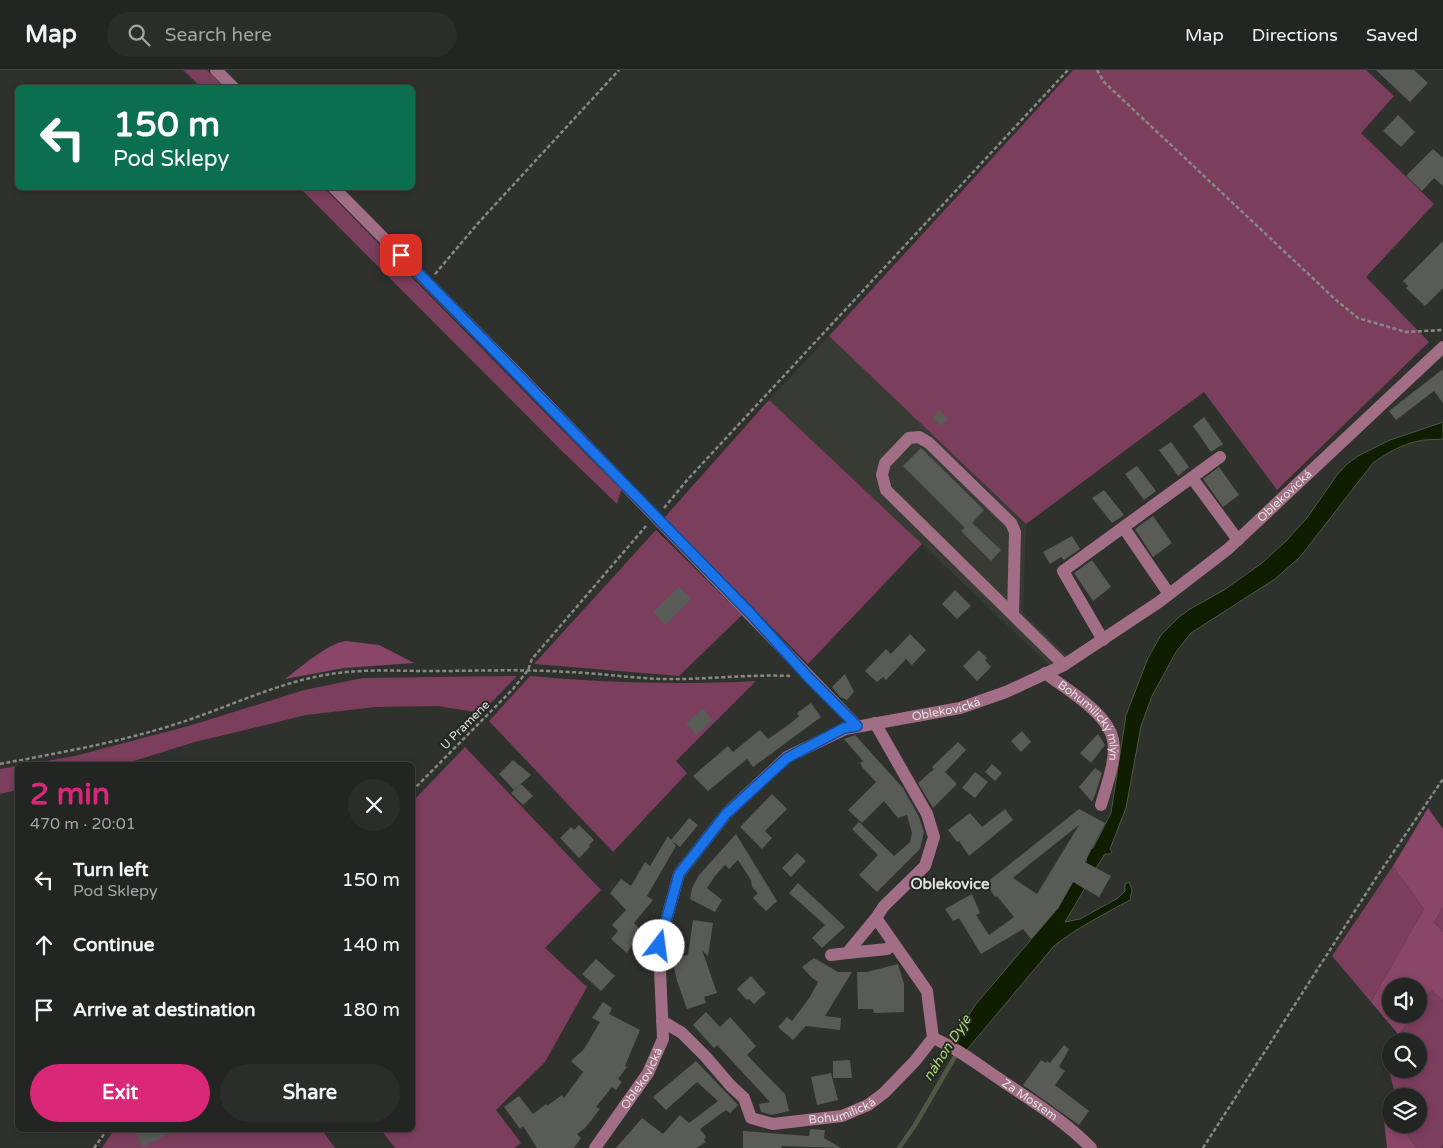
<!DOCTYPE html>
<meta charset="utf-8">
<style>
:root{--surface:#232522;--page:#2b2d2a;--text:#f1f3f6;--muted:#a3a5a5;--line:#404240;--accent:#db2777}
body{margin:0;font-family:"Varela Round",sans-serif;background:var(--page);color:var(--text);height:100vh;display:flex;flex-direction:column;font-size:19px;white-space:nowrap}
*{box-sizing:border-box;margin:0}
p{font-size:16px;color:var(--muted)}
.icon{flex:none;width:28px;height:28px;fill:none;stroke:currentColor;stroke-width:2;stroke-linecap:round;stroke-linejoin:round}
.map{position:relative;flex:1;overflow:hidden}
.panel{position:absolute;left:15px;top:692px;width:400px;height:370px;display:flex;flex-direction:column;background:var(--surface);border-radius:8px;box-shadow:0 2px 8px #0003,0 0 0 1px var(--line)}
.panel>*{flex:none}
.hud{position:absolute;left:15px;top:15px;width:400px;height:105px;border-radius:8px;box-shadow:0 2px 8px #0003,0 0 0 1px var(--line);background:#0b6e4f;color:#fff;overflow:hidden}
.tools{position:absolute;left:1382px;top:908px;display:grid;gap:10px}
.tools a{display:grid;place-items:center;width:45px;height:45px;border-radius:50%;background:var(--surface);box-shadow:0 2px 8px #0003,0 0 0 1px var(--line);font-size:25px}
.pin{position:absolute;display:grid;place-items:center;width:42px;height:42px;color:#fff;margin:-21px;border-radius:10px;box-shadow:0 2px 8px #0006}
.me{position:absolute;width:55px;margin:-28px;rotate:15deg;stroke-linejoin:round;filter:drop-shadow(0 0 4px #0008)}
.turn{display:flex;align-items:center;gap:18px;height:105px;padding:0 15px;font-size:22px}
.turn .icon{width:65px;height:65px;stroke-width:2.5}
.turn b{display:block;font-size:35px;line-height:42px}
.round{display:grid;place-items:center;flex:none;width:52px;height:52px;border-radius:26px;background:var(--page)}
.summary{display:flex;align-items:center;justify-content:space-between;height:85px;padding:0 15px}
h1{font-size:30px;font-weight:700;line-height:38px;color:var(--accent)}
.action{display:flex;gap:10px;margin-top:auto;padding:10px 15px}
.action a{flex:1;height:58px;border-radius:30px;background:var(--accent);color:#fff;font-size:20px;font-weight:700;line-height:58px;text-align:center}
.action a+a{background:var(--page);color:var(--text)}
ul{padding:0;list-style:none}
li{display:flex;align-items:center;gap:15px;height:65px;padding:0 15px}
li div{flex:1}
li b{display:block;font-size:19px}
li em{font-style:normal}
header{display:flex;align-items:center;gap:30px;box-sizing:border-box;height:70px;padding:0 25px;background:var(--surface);border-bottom:1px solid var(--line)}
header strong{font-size:24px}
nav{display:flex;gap:28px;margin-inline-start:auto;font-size:18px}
.search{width:350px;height:45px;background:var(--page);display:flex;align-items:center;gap:12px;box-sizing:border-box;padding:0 18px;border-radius:28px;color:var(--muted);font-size:19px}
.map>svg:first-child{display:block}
</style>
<header>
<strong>Map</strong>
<div class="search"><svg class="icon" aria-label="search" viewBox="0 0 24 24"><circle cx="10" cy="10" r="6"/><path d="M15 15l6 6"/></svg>Search here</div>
<nav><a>Map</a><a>Directions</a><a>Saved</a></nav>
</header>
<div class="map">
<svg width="1443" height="1078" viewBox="0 0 1443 1078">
<rect width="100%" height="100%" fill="#2f312d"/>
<!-- built -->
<polygon fill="#373b33" points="829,266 1026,454 1023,543 1069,587 1052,598 922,474 769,330"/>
<!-- green -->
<g fill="#7c3e5d">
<polygon points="183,0 207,0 224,17 201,17"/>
<polygon points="1073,0 1366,0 1394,26 1361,63 1434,134 1366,207 1429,272 1277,420 1204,322 1026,454 829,266"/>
<polygon points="300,118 324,118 621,420 617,434 563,382"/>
<polygon points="769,330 922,474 808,594 664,448"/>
<polygon points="656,460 742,545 679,606 534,594"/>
<polygon points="517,606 481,643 438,636 375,637 306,645 195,672 121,695 23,695 75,686 192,655 304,620 363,608"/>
<path d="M530 606C605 613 680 615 756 611L676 691 687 703 613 782 489 651Z"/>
<polygon points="465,677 601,820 545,878 587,917 545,992 496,1040 521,1073 514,1078 395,1078 381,1060 412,1060 413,731"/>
<polygon points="17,696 17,720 0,724 0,699"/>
<polygon points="1393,796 1424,839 1371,932 1332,886"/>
<polygon points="1443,837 1443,862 1434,852"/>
<polygon points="1431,920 1443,931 1443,1074 1442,1078 1417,1078 1409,1068 1405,1054 1419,1054 1419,1026 1396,1026 1388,998 1391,988 1391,999 1419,999 1419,971 1397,971 1399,965 1414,944 1419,944 1419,937"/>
<polygon points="114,1060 322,1060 335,1078 102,1078"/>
</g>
<!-- forest -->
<g fill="#8a4668">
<path d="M346 571 379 575 414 593 344 598 285 609C300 598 328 573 346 571Z"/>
<polygon points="1428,738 1443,759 1443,837 1434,852 1443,862 1443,931 1431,920 1419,937 1419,916 1391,916 1391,944 1414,944 1399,965 1371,932 1424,839 1393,796"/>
<polygon points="1391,1039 1391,1054 1405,1054 1409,1068 1417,1078 1387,1078 1384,1051"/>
</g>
<!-- water -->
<g fill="#0f1d00" stroke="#4e5843">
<path d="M1443 352V369C1435 370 1427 369 1419 371 1402 374 1387 383 1373 393L1300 487 1275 509 1191 563 1176 582 1152 626 1141 656 1126 738 1110 779 1112 782 1111 784H1105L1094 801 1084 795 1087 790 1085 788 1091 778H1093L1111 743 1126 645 1148 588 1161 565 1179 547 1190 539 1224 520 1262 493 1286 471 1307 448 1337 405 1347 394 1358 386 1390 370Z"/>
<path d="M1076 806 1088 813 1065 852 1080 849 1118 828 1125 821V814L1129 812 1132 820 1130 830C1105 844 1076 858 1054 876L965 982 951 973 976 934 1058 838Z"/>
</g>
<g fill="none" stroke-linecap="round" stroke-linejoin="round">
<!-- stream -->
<polyline stroke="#4e5843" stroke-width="4.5" points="899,1078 915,1055 957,983"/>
</g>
<!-- building -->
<g fill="#595b57" fill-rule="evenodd">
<polygon points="1376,0 1414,0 1428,13 1410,32"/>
<polygon points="1398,45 1415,62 1401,77 1383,61"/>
<polygon points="1433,79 1443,88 1443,116 1434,108 1422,121 1406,106"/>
<polygon points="1443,171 1443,218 1425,236 1406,218 1408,216 1403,211"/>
<polygon points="1443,299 1443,333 1434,321 1396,350 1389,341"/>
<polygon points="939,340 948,349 941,356 932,348"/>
<polygon points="1204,347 1223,374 1211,382 1193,356"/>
<polygon points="1171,372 1189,397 1178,406 1159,380"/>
<polygon points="921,378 984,440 972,453 1001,480 991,491 961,461 965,458 903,396"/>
<polygon points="1137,396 1156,421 1144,430 1125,404"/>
<polygon points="1219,397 1239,425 1223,437 1203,409"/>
<polygon points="1104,420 1124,445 1112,453 1092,428"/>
<polygon points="1153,446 1172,473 1153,487 1135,459"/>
<polygon points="1072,466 1080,479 1064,490 1061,487 1050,494 1043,482"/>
<polygon points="1092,490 1111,517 1093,531 1074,503"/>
<polygon points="679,517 691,529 665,555 653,542"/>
<polygon points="955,520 971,536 957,549 942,534"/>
<polygon points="910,564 926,580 912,595 906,589 886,610 883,607 877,612 865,601 886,579 891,584"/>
<polygon points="979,580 987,588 985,590 991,597 977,611 963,596"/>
<polygon points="845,604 854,622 847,630 840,627 832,617"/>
<polygon points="811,633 821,647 753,697 747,689 708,721 693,706 728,676 733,682 760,660 768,669 791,653 799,646 797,643"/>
<polygon points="703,638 713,651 696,665 686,653"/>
<polygon points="1022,661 1031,672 1021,682 1011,671"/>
<polygon points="1098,664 1105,675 1091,693 1080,683"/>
<polygon points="855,665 903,718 919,747 924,762 920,779 877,822 859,805 878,785 852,759 859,752 894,786 910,772 912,763 907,745 898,748 884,731 862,753 848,740 876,712 862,697 860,693 863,691 844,669"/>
<polygon points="958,672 966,680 945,702 957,714 933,738 918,713 934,699 932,697"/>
<polygon points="513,690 531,705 514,720 499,704"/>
<polygon points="992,694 1002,703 995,711 985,702"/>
<polygon points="1095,698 1102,703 1095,725 1092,732 1079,717"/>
<polygon points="975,702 988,712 975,728 962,718"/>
<polygon points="521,714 533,726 523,735 511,723"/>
<polygon points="772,724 787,739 765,761 772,768 762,779 740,757"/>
<polygon points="1005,739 1013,750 969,786 959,771 957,772 948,760 970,743 982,757"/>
<path d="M1079 739 1105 753 1085 792 1111 806 1099 827 1073 812 1058 838 1031 869 1023 859 981 884 959 848 953 851 945 839 972 824 980 843 976 845 989 865 1014 847 997 826 995 827 986 813ZM1079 755 1037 824 1013 808 1031 793Z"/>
<polygon points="689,748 698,755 680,777 672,771 676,776 647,826 653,830 634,853 641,860 627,883 611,869 618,861 612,855 626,840 610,823 621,809 631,816 645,792 650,796 668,766 671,770"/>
<polygon points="579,755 594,770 589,775 590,777 579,788 560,768 571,757 574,760"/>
<polygon points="736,764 777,831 766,841 753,828 758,823 752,817 751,810 738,790 729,799 725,795 715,806 707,818 722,830 715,842 690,829 692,818 699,805"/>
<polygon points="797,783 806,791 791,807 782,798"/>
<polygon points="798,813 845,857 822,878 812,868 825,855 789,823"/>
<polygon points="693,850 713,853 708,886 702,880 717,923 704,927 706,933 687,939 677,911 672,888 688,885"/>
<polygon points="814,888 838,902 852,902 825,946 841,948 840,960 806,956 793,970 778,957 787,947 792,951 810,927 818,912 811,907 802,897"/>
<polygon points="596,889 615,906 601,921 582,904"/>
<polygon points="898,894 904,914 904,942 874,943 873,939 858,939 857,902 867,902"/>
<polygon points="751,906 766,923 754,934 749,929 747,930 737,919"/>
<polygon points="603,932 612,938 609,944 640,960 625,996 627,997 618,1009 622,1012 616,1020 612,1017 596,1037 600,1039 585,1058 577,1064 581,1068 574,1078 537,1078 523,1056 520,1059 504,1037 519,1026 533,1044 546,1034 547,1036 562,1025 564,1028 583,1002 571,991 584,979 600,952 592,948"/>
<polygon points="706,942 720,957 730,947 756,976 747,985 785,1024 789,1041 772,1045 761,1042 759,1034 770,1032 717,975 714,978 693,955"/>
<polygon points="1064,975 1069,979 1059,997 1065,1001 1055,1015 1089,1041 1079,1055 1023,1015 1041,990 1046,993 1047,991 1050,993"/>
<polygon points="850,990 852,1008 833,1008 833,991"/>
<polygon points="696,991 738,1035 730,1043 726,1040 700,1059 706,1067 704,1069 706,1072 696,1078 616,1078 642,1048 663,1064 680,1045 689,1053 718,1031 697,1012 666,1040 653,1027"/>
<polygon points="831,1003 838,1030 817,1035 811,1007"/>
<polygon points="810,1059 825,1060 824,1068 841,1078 782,1076 781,1078 743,1078 743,1061 809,1066"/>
<polygon points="134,1060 176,1060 143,1077"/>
</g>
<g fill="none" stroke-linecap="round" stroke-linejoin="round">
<!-- path -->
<g stroke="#878985" stroke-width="2.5" stroke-dasharray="4 2.5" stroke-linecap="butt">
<polyline points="1097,0 1104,12 1336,230 1358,248 1406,262 1443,260"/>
<polyline points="435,204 480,151 619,0"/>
<polyline points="664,438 688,409 1068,0"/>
<path d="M0 694C58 683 116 673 173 655 228 638 281 610 338 603 369 599 400 601 431 601 477 601 522 599 568 602 599 603 630 608 661 609 704 610 747 604 790 606"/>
<polyline points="412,721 513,619 528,600 532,589 646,456"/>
<polyline points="94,1078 107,1060"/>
<polyline points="1203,1078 1376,808 1443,709"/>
</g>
<!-- minor -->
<g stroke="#a16e85" stroke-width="12">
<polyline points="216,0 234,18"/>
<polyline points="334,118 514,300 857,656"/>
<polyline points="1192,408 1238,470"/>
<polyline points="1124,458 1169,524"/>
<polyline points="1013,545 1015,462 1011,453 929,373 919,367 909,368 885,393 882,405 886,420 1064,595"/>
<polyline points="1103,570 1063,501 1220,387"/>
<path id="s1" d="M1045 603C1066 619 1108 643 1113 670 1117 689 1106 717 1101 735"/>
<polyline points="847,883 887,879 894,874"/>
<polyline points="831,885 847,883 876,848"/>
<path id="s2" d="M662 951 682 963 705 986 731 1016 744 1028 751 1048 773 1054 842 1046 868 1035 884 1023 915 991 933 968 927 921 876 848 884 836 925 796 934 767 927 744 875 653"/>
<path id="s3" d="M933 968C957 978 977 994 998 1008 1030 1030 1064 1050 1091 1078"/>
<path id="s4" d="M595 1078 648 1003 663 969 659 876 679 804 726 744 787 687 845 659 960 638 1006 622 1064 595 1159 532 1228 479 1443 277"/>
</g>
</g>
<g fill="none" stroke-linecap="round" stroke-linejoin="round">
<defs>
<polyline id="route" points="401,185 751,544 808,607 857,656 844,658 787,688 726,744 679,804 659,876"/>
</defs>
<!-- route casing -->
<use href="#route" stroke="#114b97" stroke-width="12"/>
<!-- route -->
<use href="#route" stroke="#1a73e8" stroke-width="9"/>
</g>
<g text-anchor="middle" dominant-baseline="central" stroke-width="4" stroke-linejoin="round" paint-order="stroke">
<!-- street labels -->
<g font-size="12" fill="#e0e2df" stroke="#252723">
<text stroke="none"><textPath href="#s4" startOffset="1029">Oblekovická</textPath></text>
<text stroke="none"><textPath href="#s4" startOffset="624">Oblekovická</textPath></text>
<text stroke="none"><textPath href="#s1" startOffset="68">Bohumilický mlýn</textPath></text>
<text transform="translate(465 655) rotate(-45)">U Pramene</text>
<text stroke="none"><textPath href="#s4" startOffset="84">Oblekovická</textPath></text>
<text stroke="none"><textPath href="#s3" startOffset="115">Za Mostem</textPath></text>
<text stroke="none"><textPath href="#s2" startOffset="228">Bohumilická</textPath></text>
</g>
<!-- water labels -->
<g font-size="14" font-style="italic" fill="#abd576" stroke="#252723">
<text transform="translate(947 978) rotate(-57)">náhon Dyje</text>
</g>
<!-- quarter labels -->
<g font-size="15" font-weight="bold" fill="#e0e2df" stroke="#252723">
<text x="950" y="814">Oblekovice</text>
</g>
</g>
</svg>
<div class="tools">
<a><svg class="icon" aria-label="sound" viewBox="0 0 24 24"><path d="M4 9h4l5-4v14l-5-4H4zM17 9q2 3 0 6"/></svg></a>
<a><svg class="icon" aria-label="search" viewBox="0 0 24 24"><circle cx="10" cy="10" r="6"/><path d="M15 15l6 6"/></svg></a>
<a><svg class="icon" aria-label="layers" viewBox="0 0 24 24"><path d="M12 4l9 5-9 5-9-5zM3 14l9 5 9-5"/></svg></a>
</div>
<div class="pin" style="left:401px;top:185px;background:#d93025"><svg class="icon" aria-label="arrive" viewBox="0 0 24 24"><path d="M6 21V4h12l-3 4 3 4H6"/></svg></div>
<svg class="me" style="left:659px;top:876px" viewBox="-20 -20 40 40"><circle r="19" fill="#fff"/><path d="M0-13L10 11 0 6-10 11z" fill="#1a73e8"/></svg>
<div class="hud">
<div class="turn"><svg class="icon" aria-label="left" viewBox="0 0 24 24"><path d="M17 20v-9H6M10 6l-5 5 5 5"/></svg><div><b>150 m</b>Pod Sklepy</div></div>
</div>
<section class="panel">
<div class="summary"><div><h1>2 min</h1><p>470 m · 20:01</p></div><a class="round"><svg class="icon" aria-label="close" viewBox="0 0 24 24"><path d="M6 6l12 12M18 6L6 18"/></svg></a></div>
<ul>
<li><svg class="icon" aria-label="left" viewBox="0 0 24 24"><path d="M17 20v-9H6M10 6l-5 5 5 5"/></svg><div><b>Turn left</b><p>Pod Sklepy</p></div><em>150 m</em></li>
<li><svg class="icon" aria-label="ahead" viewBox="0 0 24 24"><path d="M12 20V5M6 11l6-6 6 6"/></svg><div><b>Continue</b></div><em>140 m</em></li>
<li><svg class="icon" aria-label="arrive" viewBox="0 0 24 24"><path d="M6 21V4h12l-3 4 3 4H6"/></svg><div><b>Arrive at destination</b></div><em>180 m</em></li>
</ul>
<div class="action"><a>Exit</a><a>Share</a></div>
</section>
</div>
